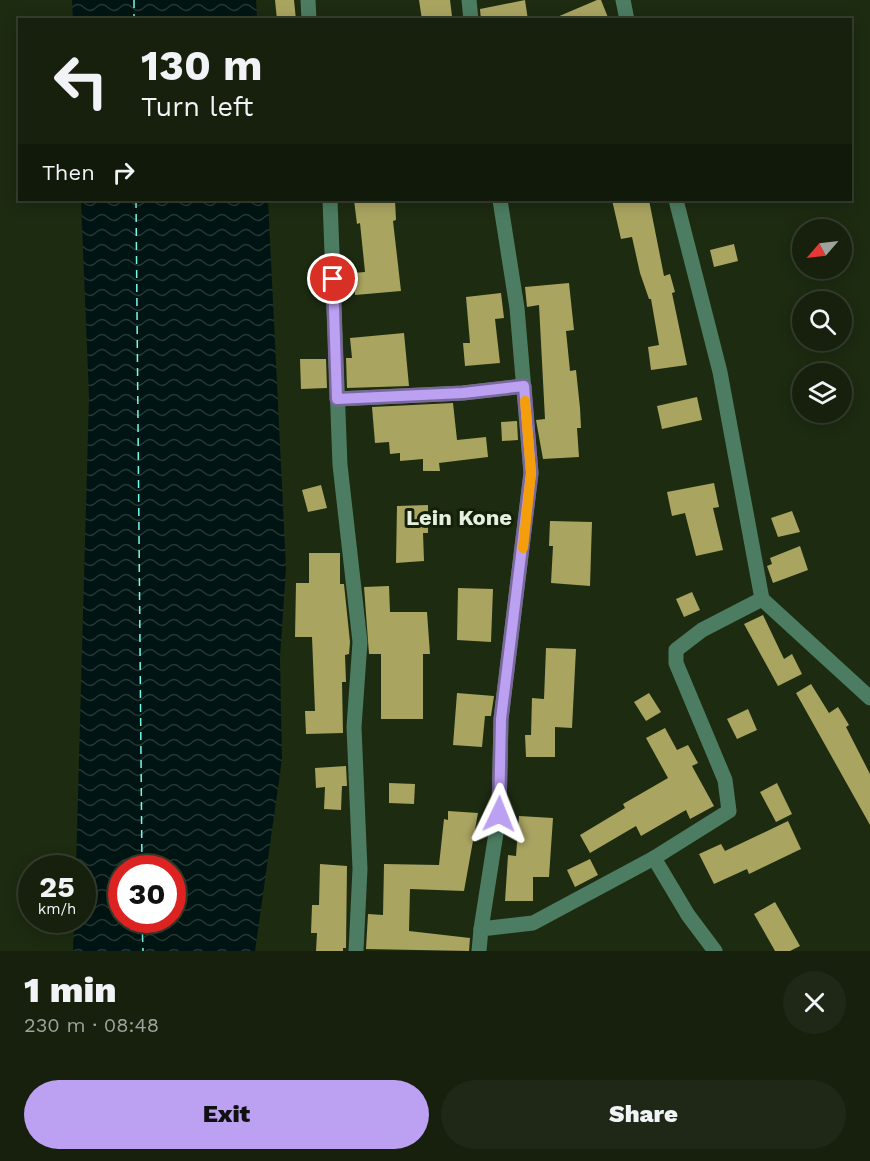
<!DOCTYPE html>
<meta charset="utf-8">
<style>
:root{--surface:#16200d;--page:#1f2816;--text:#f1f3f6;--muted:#9ea39d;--line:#353e2e;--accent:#bca0f2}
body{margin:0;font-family:"Work Sans",sans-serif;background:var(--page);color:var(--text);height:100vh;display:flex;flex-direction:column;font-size:22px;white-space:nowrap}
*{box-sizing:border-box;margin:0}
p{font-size:20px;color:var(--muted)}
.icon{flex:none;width:33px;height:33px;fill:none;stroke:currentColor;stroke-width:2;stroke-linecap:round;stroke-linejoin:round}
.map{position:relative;height:951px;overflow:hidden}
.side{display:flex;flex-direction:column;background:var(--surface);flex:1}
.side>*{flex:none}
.guide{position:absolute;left:18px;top:18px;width:834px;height:183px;border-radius:0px;box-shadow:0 3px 15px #0003,0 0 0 2px var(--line);background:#16200d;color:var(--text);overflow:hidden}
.needle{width:39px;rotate:242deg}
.fabs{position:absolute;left:792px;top:219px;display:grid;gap:12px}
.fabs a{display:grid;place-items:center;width:60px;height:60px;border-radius:50%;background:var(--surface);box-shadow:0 3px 15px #0003,0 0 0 2px var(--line);font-size:30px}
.speed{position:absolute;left:18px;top:855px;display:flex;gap:12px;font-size:30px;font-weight:700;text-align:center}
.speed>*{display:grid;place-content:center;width:78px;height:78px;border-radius:50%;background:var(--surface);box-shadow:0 3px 15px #0003,0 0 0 2px var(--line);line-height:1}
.speed small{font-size:15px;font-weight:400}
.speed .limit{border:9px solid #d22;background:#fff;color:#111}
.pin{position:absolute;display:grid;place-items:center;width:51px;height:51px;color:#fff;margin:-26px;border:3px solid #fff;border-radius:50%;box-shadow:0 2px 6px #0007}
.me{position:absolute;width:66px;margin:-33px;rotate:2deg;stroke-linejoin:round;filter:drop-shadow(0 0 4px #0008)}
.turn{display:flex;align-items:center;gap:21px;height:126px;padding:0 24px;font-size:27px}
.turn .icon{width:78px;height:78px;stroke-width:2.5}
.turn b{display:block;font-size:42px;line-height:51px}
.then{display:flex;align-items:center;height:57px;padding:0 24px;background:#0003;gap:12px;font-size:22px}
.round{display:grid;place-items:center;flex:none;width:63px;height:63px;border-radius:32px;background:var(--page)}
.overview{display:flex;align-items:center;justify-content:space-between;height:102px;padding:0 24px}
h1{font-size:36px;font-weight:800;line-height:45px}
.cta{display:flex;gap:12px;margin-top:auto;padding:12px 24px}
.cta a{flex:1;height:69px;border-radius:36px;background:var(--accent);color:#111;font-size:24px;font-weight:800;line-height:69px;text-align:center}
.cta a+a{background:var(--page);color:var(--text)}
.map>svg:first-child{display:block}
</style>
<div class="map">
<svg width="870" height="951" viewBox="0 0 870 951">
<defs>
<pattern id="water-waves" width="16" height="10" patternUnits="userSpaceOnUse" patternTransform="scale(1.5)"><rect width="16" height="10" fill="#001513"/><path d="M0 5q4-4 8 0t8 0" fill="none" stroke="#253735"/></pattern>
</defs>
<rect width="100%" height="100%" fill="#1d2b11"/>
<!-- water -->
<g fill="url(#water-waves)" fill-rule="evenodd">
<polygon points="72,0 256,0 257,19 73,19"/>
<path d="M81 200H268L286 568 280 658 282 759 255 951H73L74 920H82V868H76L89 397ZM122 868H172V920H122Z"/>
</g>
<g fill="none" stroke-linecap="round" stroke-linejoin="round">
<!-- ferry -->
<g stroke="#75faeb" stroke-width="1.5" stroke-dasharray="8 6" stroke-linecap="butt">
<polyline points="134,0 134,20"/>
<polyline points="136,200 142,868"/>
<polyline points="142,920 143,951"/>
</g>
</g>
<!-- building -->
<g fill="#a9a460">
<polygon points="275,0 294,0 296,20 277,20"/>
<polygon points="419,0 450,0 452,16 422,20"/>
<polygon points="525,0 528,20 481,20 480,9"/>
<polygon points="597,0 601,0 609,20 550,20"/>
<polygon points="354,200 395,200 396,220 393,221 401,291 355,295 353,273 365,272 360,223 357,224"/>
<polygon points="612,200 649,200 664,276 670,274 675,292 672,293 687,365 651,370 648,347 659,345 651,299 649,299 640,273 632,237 621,239"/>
<polygon points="734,244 738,261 714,267 710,250"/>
<polygon points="569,283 574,330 566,331 570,371 576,370 580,408 581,428 577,428 579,457 543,459 536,420 545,419 539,305 527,307 525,287"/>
<polygon points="501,293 504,318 495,319 500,363 465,366 463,343 470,343 466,297"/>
<polygon points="404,333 409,386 347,388 346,358 352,358 350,338"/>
<polygon points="300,359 326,359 327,388 301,389"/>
<polygon points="697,397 702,420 662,429 657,406"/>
<polygon points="453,403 457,440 486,437 488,457 439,463 440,471 423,471 423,459 400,461 400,453 390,454 389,442 375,443 372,407"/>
<polygon points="517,421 518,440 502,441 501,422"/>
<polygon points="714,483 719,507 713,508 723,550 696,556 685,513 672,516 667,492"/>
<polygon points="321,485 327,508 308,512 302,490"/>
<polygon points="428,505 428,533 423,533 424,561 396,563 397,506"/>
<polygon points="792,511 800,532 778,537 771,518"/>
<polygon points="550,521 592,522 590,586 551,583 553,546 549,546"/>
<polygon points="800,546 808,570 773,583 767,566 772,564 770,558"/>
<polygon points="309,553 340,553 340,584 344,584 350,642 349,654 345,655 346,682 342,682 343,733 306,734 305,711 315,711 312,637 295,637 296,583 309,583"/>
<polygon points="389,586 390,612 427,612 430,654 423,654 423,719 381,719 381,654 369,654 364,587"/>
<polygon points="458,588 493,589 491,642 457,640"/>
<polygon points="692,592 700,610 684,617 676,599"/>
<polygon points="763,615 784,659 792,654 802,674 778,686 744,624"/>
<polygon points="546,648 576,649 572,728 555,727 555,757 526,757 525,735 531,735 532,698 544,699"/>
<polygon points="811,684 829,713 838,707 849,725 846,727 870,774 870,825 796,693"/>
<polygon points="457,693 494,696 491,716 485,716 482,747 453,745"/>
<polygon points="649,693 661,712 646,721 634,702"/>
<polygon points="748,709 757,730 737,739 727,719"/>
<polygon points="665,728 677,750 688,745 698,763 692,766 714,806 690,819 686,810 641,836 636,826 590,853 580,835 625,808 623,804 668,778 646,738"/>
<polygon points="346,766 347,786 342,786 341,810 324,809 325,787 316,788 315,768"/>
<polygon points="389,783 415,784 414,804 389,803"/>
<polygon points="777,783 792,814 776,822 760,792"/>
<polygon points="448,811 478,813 464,891 410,889 409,931 470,938 469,951 366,949 368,914 383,915 384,864 439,865 444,819 448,820"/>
<polygon points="519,816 553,818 549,877 533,877 533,901 505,901 508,855 516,856"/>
<polygon points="788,821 801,849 749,874 747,869 714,884 699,854 721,844 725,851"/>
<polygon points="590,859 598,875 575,887 567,870"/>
<polygon points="320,864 347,866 346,948 343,948 343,951 316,951 317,933 311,933 312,905 319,905"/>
<polygon points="775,902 800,946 790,951 775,951 754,914"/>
</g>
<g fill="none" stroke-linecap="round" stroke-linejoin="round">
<!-- minor -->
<g stroke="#4c7c61" stroke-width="15">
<polyline points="308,0 309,20"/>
<polyline points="469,0 471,20"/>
<polyline points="623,0 627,20"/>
<polyline points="330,200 340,465 360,642 354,727 360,869 356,951"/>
<polyline points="676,200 720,372 762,599 870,698"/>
<polyline points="337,399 463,393 524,386"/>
<polyline points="654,858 688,915 715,951"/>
<polyline points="481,929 499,814 501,719 531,473 517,308 500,200"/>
<polyline points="479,951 481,929 533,923 654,858 729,811 725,780 676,663 676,650 702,630 762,599"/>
</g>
</g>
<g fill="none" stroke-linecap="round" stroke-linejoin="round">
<defs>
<polyline id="route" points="333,279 337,399 463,393 524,386 531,473 501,719 499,814"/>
</defs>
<!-- route casing -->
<use href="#route" stroke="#7a689d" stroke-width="15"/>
<!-- route -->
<use href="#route" stroke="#bca0f2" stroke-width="10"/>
<!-- slow -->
<polyline stroke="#f59e0b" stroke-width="10" points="523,548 531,473 525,401"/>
</g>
<g text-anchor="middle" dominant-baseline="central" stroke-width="6" stroke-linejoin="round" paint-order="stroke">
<!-- quarter labels -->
<g font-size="22" font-weight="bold" fill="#e7f0e0" stroke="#142108">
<text x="459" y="517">Lein Kone</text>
</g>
</g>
</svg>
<div class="fabs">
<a><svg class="needle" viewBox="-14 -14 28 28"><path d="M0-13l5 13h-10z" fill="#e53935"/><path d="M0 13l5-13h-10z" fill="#9ea39d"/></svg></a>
<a><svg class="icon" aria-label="search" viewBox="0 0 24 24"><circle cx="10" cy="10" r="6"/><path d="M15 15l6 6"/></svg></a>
<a><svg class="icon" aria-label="layers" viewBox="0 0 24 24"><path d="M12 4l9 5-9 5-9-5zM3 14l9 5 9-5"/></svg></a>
</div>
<div class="speed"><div>25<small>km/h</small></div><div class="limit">30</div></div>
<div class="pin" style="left:333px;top:279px;background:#d93025"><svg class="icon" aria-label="arrive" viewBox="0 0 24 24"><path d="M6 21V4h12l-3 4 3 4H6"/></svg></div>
<svg class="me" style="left:499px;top:814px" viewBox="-20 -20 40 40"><path d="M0-17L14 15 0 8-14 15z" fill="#bca0f2" stroke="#fff" stroke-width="4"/></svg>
<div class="guide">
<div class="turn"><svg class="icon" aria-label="left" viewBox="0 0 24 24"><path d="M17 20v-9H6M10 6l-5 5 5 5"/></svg><div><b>130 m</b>Turn left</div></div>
<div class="then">Then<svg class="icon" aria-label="right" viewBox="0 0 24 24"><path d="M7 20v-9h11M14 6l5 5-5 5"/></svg></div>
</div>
</div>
<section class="side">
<div class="overview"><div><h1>1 min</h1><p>230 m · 08:48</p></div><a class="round"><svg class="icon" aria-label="close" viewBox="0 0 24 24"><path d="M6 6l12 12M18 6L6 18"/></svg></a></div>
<div class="cta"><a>Exit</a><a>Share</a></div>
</section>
